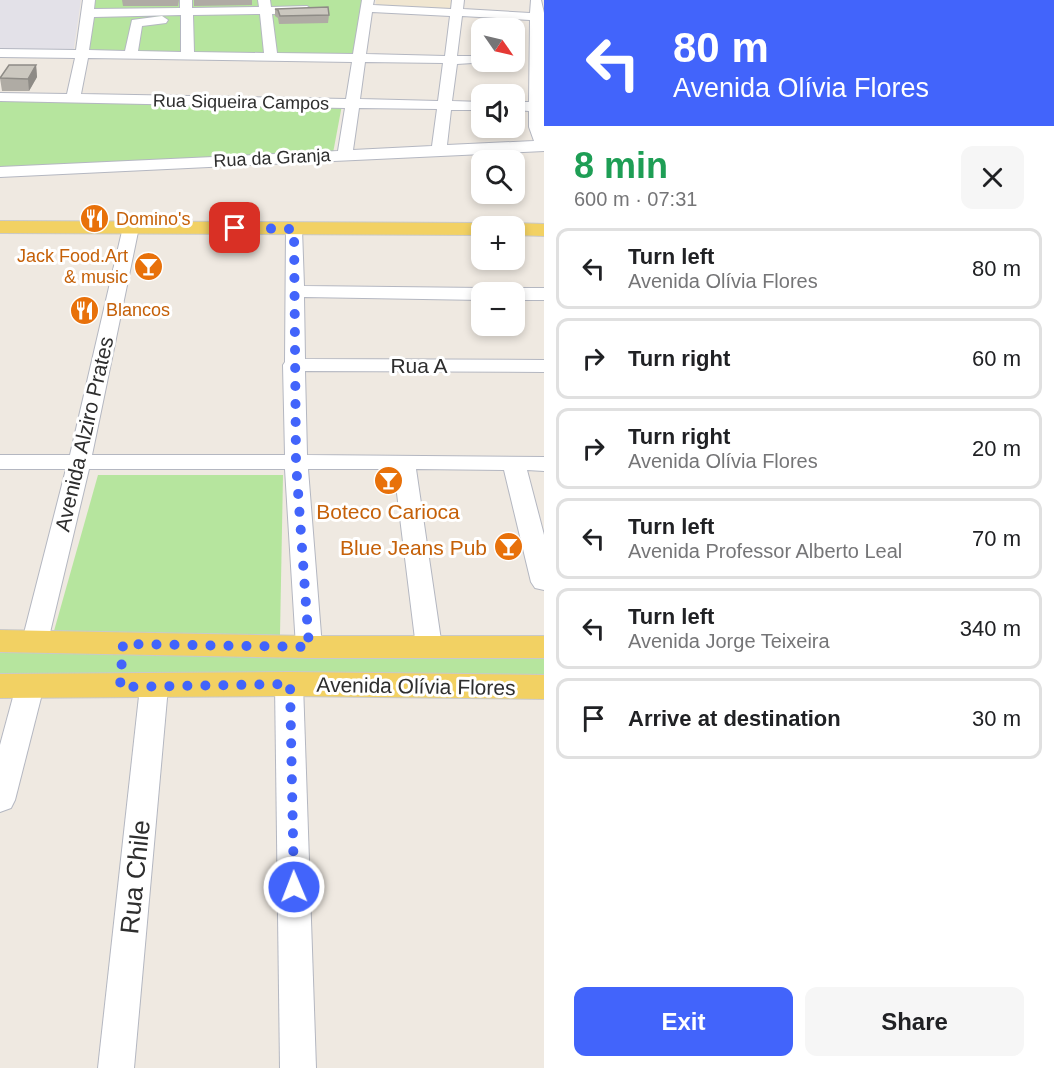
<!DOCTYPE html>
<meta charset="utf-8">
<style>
:root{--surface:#fff;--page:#f6f6f6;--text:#202124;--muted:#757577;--line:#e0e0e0;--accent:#4264fb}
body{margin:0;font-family:Arial,sans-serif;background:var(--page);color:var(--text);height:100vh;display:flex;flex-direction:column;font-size:22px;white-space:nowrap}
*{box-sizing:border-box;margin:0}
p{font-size:20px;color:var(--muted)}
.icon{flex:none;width:33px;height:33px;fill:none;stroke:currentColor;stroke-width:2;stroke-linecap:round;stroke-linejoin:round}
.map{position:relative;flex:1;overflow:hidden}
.details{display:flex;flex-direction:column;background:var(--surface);width:510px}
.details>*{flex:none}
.banner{background:#4264fb;color:#fff;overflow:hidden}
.needle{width:39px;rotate:124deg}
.buttons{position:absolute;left:471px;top:18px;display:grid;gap:12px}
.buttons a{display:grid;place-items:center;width:54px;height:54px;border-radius:12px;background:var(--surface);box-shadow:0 3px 9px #0003;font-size:30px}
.pin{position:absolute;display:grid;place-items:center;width:51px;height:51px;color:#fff;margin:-26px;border-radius:12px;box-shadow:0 3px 9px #0006}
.me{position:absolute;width:66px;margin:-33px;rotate:359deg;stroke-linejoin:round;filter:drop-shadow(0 0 4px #0008)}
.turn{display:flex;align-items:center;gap:21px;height:126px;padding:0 30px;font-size:27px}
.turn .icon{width:78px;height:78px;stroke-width:2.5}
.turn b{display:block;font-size:42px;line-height:51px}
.round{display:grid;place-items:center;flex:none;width:63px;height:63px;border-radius:12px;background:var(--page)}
.headline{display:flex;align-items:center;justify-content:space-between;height:102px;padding:0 30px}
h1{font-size:36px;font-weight:600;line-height:45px;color:#1e9e55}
.primary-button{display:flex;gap:12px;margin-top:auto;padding:12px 30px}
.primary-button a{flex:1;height:69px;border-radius:12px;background:var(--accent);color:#fff;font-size:24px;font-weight:600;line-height:69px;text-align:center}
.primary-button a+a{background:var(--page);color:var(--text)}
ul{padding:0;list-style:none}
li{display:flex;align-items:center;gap:18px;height:81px;margin:0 12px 9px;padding:0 18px;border:3px solid var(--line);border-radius:12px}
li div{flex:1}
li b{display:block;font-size:22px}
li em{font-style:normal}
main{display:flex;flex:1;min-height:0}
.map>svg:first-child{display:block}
</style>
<main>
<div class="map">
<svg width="544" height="1068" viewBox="0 0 544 1068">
<rect width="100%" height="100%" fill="#efe9e1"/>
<!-- industrial -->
<polygon fill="#e3e1e8" points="0,0 81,0 73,54 0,53"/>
<!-- education -->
<polygon fill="#f0e6d1" points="376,0 452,0 450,10 376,7"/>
<!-- green -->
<g fill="#b6e59e">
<polygon points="94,0 363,0 358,58 80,54"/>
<polygon points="0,99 342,105 333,153 0,168"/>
<polygon points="98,475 283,475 280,635 54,631"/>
<polygon points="0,643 544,648 544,685 0,683"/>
</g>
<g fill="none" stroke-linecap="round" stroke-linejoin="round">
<defs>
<g id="minor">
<path d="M83 0H95L94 9 180 8V0H192V8L259 7 258 0H270L271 7 307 6 313 10 311 13 272 14 277 53 353 54 362 0H374L373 5 451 9 452 0H464L463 9 530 13 531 0H541L544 13V151L0 177V167L338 151 345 108 0 101V93L67 94 75 58 0 57V49L76 50ZM372 12 450 16 445 56 366 54ZM260 14 264 53 194 52 193 15ZM181 15V52L138 51 142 26 166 23 168 20 162 16 132 20 125 51 89 50 94 17ZM462 16 530 20 529 102H514V110L529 111V127L534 141 447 145 451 110H482V102L452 101 457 64 488 62H482V56H457ZM88 58 352 62 346 99 81 94ZM365 62 443 63 438 101 360 99ZM359 108 437 109 432 146 353 150Z"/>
<polygon points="131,222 139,227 92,455 285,455 283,365 285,362 286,229 294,224 300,225 302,229 304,286 482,288 490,292 482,292 482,300 304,297 305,359 544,360 544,372 305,371 307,455 544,457 544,471 527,470 544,535 544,590 535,588 531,582 504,470 416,469 442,647 438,653 429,656 420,653 416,647 394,469 308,469 322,647 318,653 309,656 300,653 296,647 285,469 89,469 48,641 44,647 35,650 26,647 22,641 66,469 0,469 0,455 70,455 123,227"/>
<polygon points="514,288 544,288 544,300 514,300 514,292 506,292"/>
<polygon points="289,674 299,677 303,684 316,1068 280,1068 275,684 279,677"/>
<polygon points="30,676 40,679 44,686 15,800 11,808 0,812 0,745 16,686 20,679"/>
<polygon points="154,677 164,680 168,687 134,1068 98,1068 140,687 144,680"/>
</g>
<g id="major">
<polygon points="0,221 482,223 491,226 482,226 482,235 0,233"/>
<polygon points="514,223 544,224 544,236 514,235 514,226 505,226"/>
<polygon points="0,630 309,636 544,636 544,658 309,658 0,652"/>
<polygon points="289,672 544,675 544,699 289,696 0,698 0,674"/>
</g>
</defs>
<!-- minor casing -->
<use href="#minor" stroke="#b4b7c1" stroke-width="2"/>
<!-- major casing -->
<use href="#major" stroke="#c9c9c9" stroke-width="2"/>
<!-- minor -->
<use href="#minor" fill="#fff" fill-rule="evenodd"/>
<!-- major -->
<use href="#major" fill="#f2d163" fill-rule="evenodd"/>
</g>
<!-- wall -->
<g fill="#afaba4">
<polygon points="122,0 179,0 178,6 123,6"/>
<polygon points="194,0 252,0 252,5 194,6"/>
<polygon points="275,9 329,15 328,23 279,24 278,18 275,16"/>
<polygon points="36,65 37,77 29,91 2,91 0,78"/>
</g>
<!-- shaded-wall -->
<polygon fill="#8e8b86" points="36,65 37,77 29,91 28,79"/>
<!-- building -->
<g fill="#cbc7bf" stroke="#8e8b86" stroke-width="1.5">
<polygon points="328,7 329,15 280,16 278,10 275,9"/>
<polygon points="9,65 36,65 28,79 0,78"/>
</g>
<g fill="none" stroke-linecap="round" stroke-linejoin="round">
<!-- route -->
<polyline stroke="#4264fb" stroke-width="10" stroke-dasharray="0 18" points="235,228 294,229 296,463 309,647 123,644 120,687 290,684 294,887"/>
</g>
<!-- icons -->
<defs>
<symbol id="restaurant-disc" viewBox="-11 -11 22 22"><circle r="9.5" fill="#e8710a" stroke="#fff"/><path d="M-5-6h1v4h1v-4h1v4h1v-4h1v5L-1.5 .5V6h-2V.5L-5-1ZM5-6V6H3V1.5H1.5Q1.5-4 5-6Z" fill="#fff"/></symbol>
<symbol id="bar-disc" viewBox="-11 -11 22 22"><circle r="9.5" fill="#e8710a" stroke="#fff"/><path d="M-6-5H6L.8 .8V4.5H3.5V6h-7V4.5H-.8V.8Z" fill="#fff"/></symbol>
</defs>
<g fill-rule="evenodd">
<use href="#restaurant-disc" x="78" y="202" width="33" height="33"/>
<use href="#bar-disc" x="132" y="250" width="33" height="33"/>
<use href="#restaurant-disc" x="68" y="294" width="33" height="33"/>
<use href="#bar-disc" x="372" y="464" width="33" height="33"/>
<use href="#bar-disc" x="492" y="530" width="33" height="33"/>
</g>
<g text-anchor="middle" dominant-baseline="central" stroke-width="6" stroke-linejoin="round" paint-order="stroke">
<!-- far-street labels -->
<g font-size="18" fill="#2e2e2e" stroke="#fff">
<text transform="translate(241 102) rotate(1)">Rua Siqueira Campos</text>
<text transform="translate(272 158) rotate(-3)">Rua da Granja</text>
</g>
<!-- far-food labels -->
<g font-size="18" fill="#c56008" stroke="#fff" text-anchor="start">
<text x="116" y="219">Domino's</text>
<text x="128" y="256" text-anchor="end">Jack Food.Art<tspan x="128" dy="21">&amp; music</tspan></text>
<text x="106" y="310">Blancos</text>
</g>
<!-- street labels -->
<g font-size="21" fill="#2e2e2e" stroke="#fff">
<text x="419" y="365">Rua A</text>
<text transform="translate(84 434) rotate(-77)">Avenida Alziro Prates</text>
<text transform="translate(416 686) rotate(1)">Avenida Olívia Flores</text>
</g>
<!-- food labels -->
<g font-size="21" fill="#c56008" stroke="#fff">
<text x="388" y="511">Boteco Carioca</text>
<text x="487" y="547" text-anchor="end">Blue Jeans Pub</text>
</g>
<!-- near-street labels -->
<g font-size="26" fill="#2e2e2e" stroke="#fff">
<text transform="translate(135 877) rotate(-84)">Rua Chile</text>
</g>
</g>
</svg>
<div class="buttons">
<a><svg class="needle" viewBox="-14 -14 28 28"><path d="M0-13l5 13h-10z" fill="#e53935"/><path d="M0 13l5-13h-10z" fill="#757577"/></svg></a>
<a><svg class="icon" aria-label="sound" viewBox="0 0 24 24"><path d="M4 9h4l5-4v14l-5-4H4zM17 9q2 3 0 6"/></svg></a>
<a><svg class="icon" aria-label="search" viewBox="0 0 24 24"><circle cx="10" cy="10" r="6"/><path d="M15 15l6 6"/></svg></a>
<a>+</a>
<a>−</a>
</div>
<div class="pin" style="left:235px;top:228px;background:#d93025"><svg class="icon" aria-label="arrive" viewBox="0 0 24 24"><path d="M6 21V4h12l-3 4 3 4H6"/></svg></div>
<svg class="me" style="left:294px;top:887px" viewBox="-20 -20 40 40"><circle r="17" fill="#4264fb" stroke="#fff" stroke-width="3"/><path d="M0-11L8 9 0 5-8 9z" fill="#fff"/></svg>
</div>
<section class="details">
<div class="banner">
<div class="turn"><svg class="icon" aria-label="left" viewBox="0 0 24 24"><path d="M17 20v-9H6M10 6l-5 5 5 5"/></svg><div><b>80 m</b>Avenida Olívia Flores</div></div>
</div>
<div class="headline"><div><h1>8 min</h1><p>600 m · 07:31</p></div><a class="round"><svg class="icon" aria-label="close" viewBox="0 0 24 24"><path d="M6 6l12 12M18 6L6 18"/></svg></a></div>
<ul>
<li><svg class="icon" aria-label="left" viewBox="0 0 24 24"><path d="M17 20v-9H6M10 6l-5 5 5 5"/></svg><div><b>Turn left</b><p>Avenida Olívia Flores</p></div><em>80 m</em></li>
<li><svg class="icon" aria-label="right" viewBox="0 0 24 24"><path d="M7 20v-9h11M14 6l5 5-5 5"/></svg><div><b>Turn right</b></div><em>60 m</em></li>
<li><svg class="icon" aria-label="right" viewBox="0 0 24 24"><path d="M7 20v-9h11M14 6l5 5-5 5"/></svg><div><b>Turn right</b><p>Avenida Olívia Flores</p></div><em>20 m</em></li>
<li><svg class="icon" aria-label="left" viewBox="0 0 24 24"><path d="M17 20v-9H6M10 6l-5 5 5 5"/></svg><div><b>Turn left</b><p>Avenida Professor Alberto Leal</p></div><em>70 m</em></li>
<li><svg class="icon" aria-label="left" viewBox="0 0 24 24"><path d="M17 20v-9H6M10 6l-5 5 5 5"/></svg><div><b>Turn left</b><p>Avenida Jorge Teixeira</p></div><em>340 m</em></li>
<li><svg class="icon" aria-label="arrive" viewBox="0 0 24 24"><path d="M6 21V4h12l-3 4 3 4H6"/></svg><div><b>Arrive at destination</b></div><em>30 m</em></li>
</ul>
<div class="primary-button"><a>Exit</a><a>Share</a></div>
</section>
</main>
